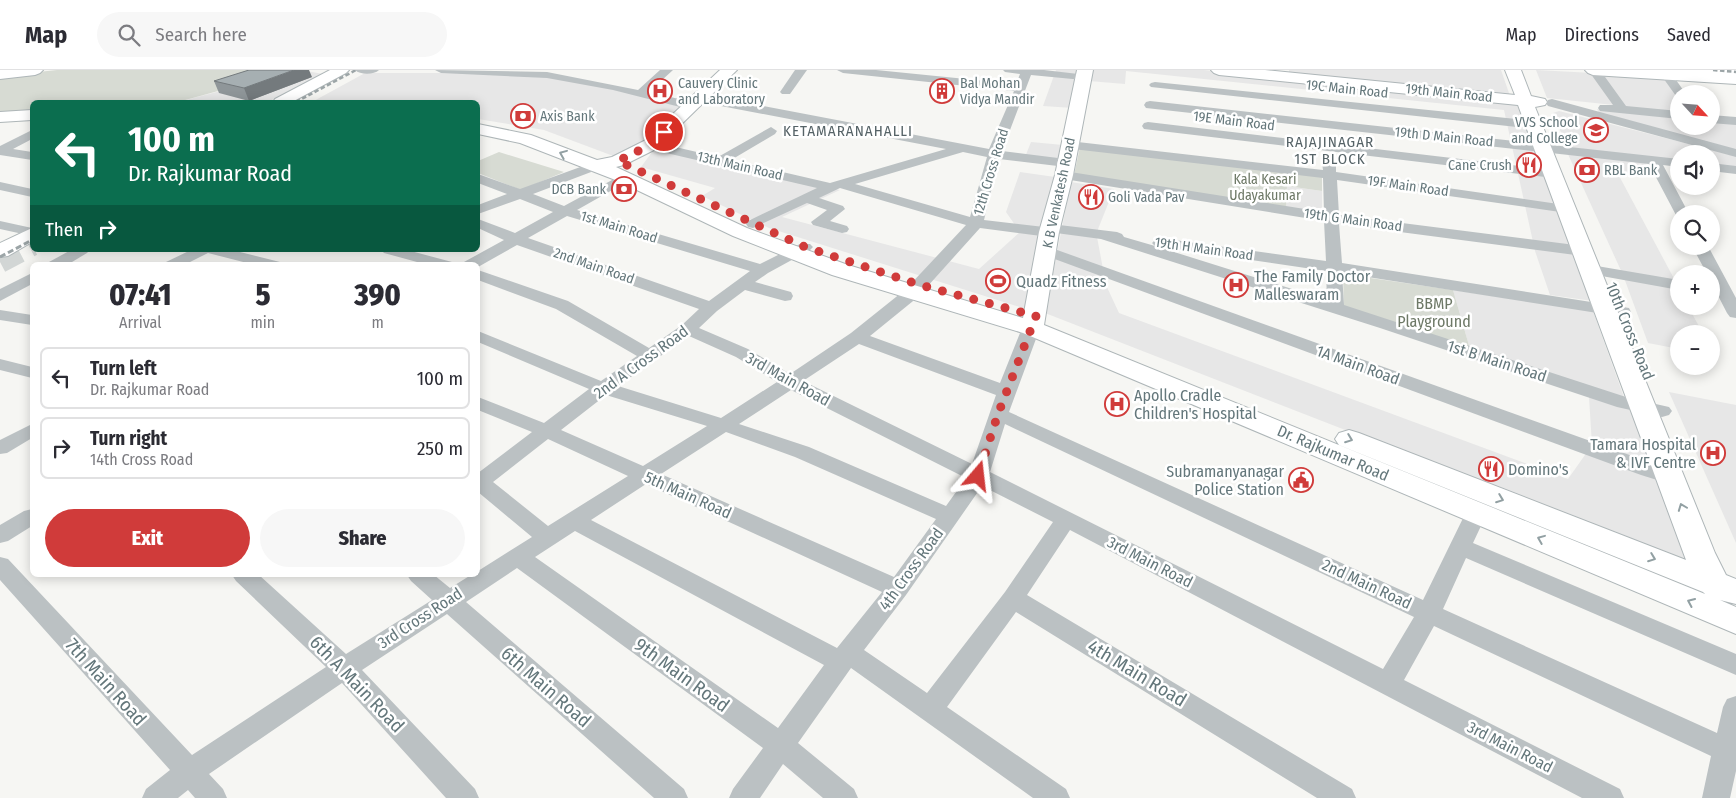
<!DOCTYPE html>
<meta charset="utf-8">
<style>
:root{--surface:#fff;--page:#f7f7f7;--text:#2b2b33;--muted:#7c7c81;--line:#e1e1e2;--accent:#d03b3a}
body{margin:0;font-family:"Fira Sans Condensed",sans-serif;background:var(--page);color:var(--text);height:100vh;display:flex;flex-direction:column;font-size:19px;white-space:nowrap}
*{box-sizing:border-box;margin:0}
p{font-size:16px;color:var(--muted)}
.icon{flex:none;width:28px;height:28px;fill:none;stroke:currentColor;stroke-width:2;stroke-linecap:round;stroke-linejoin:round}
.map{position:relative;flex:1;overflow:hidden}
.side{position:absolute;left:30px;top:192px;width:450px;height:315px;display:flex;flex-direction:column;background:var(--surface);border-radius:8px;box-shadow:0 2px 12px #0003}
.side>*{flex:none}
.hud{position:absolute;left:30px;top:30px;width:450px;height:152px;border-radius:8px;box-shadow:0 2px 12px #0003;background:#0b6e4f;color:#fff;overflow:hidden}
.needle{width:32px;rotate:116deg}
.fabs{position:absolute;left:1670px;top:15px;display:grid;gap:10px}
.fabs a{display:grid;place-items:center;width:50px;height:50px;border-radius:50%;background:var(--surface);box-shadow:0 2px 12px #0003;font-size:25px}
.pin{position:absolute;display:grid;place-items:center;width:42px;height:42px;color:#fff;margin:-21px;border:2px solid #fff;border-radius:50%;box-shadow:0 1px 5px #0007}
.me{position:absolute;width:55px;margin:-28px;rotate:17deg;stroke-linejoin:round;filter:drop-shadow(0 0 4px #0008)}
.turn{display:flex;align-items:center;gap:18px;height:105px;padding:0 15px;font-size:22px}
.turn .icon{width:65px;height:65px;stroke-width:2.5}
.turn b{display:block;font-size:35px;line-height:42px}
.then{display:flex;align-items:center;height:48px;padding:0 15px;background:#0003;gap:10px;font-size:19px}
.eta{display:flex;justify-content:space-evenly;align-items:center;height:85px;text-align:center}
.eta b{font-size:30px;font-weight:800;line-height:35px}
.button{display:flex;gap:10px;margin-top:auto;padding:10px 15px}
.button a{flex:1;height:58px;border-radius:30px;background:var(--accent);color:#fff;font-size:20px;font-weight:800;line-height:58px;text-align:center}
.button a+a{background:var(--page);color:var(--text)}
ul{padding:0;list-style:none}
li{display:flex;align-items:center;gap:15px;height:62px;margin:0 10px 8px;padding:0 5px;border:2px solid var(--line);border-radius:8px}
li div{flex:1}
li b{display:block;font-size:19px}
li em{font-style:normal}
header{display:flex;align-items:center;gap:30px;box-sizing:border-box;height:70px;padding:0 25px;background:var(--surface);border-bottom:1px solid var(--line)}
header strong{font-size:24px}
nav{display:flex;gap:28px;margin-inline-start:auto;font-size:18px}
.search{width:350px;height:45px;background:var(--page);display:flex;align-items:center;gap:12px;box-sizing:border-box;padding:0 18px;border-radius:28px;color:var(--muted);font-size:19px}
.map>svg:first-child{display:block}
</style>
<header>
<strong>Map</strong>
<div class="search"><svg class="icon" aria-label="search" viewBox="0 0 24 24"><circle cx="10" cy="10" r="6"/><path d="M15 15l6 6"/></svg>Search here</div>
<nav><a>Map</a><a>Directions</a><a>Saved</a></nav>
</header>
<div class="map">
<svg width="1736" height="728" viewBox="0 0 1736 728">
<rect width="100%" height="100%" fill="#f6f6f3"/>
<!-- built -->
<g fill="#e7e7e7">
<polygon points="301,0 323,4 268,32 178,32"/>
<polygon points="1056,0 1077,0 1073,38 1043,36"/>
<polygon points="1092,0 1204,0 1516,32 1593,231 1550,225 1535,181 1504,40 1126,1 1125,14 1089,11"/>
<polygon points="1289,0 1501,0 1510,26 1289,4"/>
<polygon points="1536,0 1593,3 1614,35 1547,28"/>
<polygon points="1596,0 1662,6 1679,27 1679,43 1621,37"/>
<polygon points="365,3 473,3 544,6 637,24 687,37 641,77 632,93 544,60 478,49 478,32 312,32"/>
<polygon points="1597,39 1679,48 1679,56 1711,56 1711,51 1736,53 1736,81 1601,47"/>
<polygon points="1559,41 1736,86 1736,97 1711,94 1711,84 1679,84 1679,91 1567,77 1553,43"/>
<polygon points="1031,72 1063,75 1061,92 1025,87"/>
<polygon points="655,78 840,120 782,147 979,199 1020,162 1006,142 1020,102 1055,107 1026,239 769,158 702,126 715,118 641,97"/>
<polygon points="1567,82 1644,91 1653,106 1617,102 1679,218 1679,236 1688,236 1703,264 1679,264 1679,279 1648,273 1623,205"/>
<polygon points="1071,112 1114,119 1098,159 1097,167 1106,215 1119,243 1568,409 1592,375 1589,327 1632,339 1692,495 1045,243"/>
<polygon points="1287,116 1322,121 1322,144 1286,139"/>
<polygon points="1453,220 1593,241 1625,330 1470,279"/>
<polygon points="1669,322 1736,335 1736,473"/>
</g>
<!-- green -->
<g fill="#d7dbd3">
<polygon points="57,0 265,0 229,18 178,32 32,32 32,43 0,45 0,6"/>
<polygon points="1080,77 1322,105 1322,121 1287,116 1286,139 1074,105"/>
<polygon points="499,82 564,102 521,120 478,103 478,91"/>
<polygon points="1343,204 1453,220 1470,279 1344,238"/>
</g>
<g fill="none" stroke-linecap="round" stroke-linejoin="round">
<!-- secondary-tunnel -->
<polyline stroke="#d2d6d5" stroke-width="22" stroke-dasharray="22 11" stroke-linecap="butt" points="0,192 32,175"/>
<defs>
<g id="secondary">
<polygon points="0,0 43,0 40,3 35,5 0,9"/>
<polygon points="330,0 349,0 346,3 292,32 273,32 275,29"/>
<polygon points="720,0 737,0 656,79 624,95 616,97 747,158 848,195 1023,248 1039,162 1055,105 1077,0 1093,0 1073,105 1059,162 1044,255 1705,524 1703,522 1339,375 1335,369 1339,363 1349,360 1359,363 1686,490 1518,35 1219,5 1214,3 1211,0 1265,0 1515,25 1505,0 1521,0 1531,26 1545,29 1547,32 1545,35 1535,37 1715,483 1726,505 1736,509 1736,534 1720,530 1736,537 1736,564 1023,263 832,205 733,166 618,111 520,73 478,64 478,54 531,65 597,90 612,87 644,71"/>
<polygon points="1585,0 1666,0 1736,4 1736,14 1593,5 1588,3"/>
<polygon points="32,40 32,50 0,52 0,42"/>
<polygon points="32,158 32,172 8,186 0,187 0,173"/>
</g>
<polygon id="primary" points="1647,0 1736,0 1736,9 1655,5 1650,3"/>
</defs>
<!-- secondary casing -->
<use href="#secondary" stroke="#aeb6b8" stroke-width="2"/>
<!-- primary casing -->
<use href="#primary" stroke="#afb6b7" stroke-width="2"/>
<!-- street -->
<g fill="#bbc1c3" fill-rule="evenodd">
<path d="M355 0H379C374 5 360 5 355 0Z"/>
<polygon points="435,0 547,2 638,20 660,0 673,0 649,22 696,33 698,36 692,40 613,20 547,8 441,3"/>
<polygon points="795,0 807,0 790,24 782,24 780,22"/>
<path d="M837 0H876L1016 14 1020 4 1005 2 1003 0H1044L1087 5 1089 7 1083 10 1031 5 1002 81 1066 89 1073 93 1066 97 999 89 984 150 1044 157 1051 154 1117 162 1122 164 1124 167 1155 176 1152 173 1155 170 1160 168 1326 191 1324 151 1064 109 1057 105 1064 101 1324 142 1323 108 1064 78 1063 75 1069 71 1323 100 1322 93 1329 89 1336 93V102L1572 136 1574 139 1572 142 1567 143 1337 110 1339 145 1583 176 1588 178 1591 181 1588 184 1583 186 1339 154 1342 193 1623 237 1629 238 1631 242 1629 246 1623 247 1342 203 1344 235 1629 328 1669 337 1672 341 1669 345 1662 347 1617 337 1380 258 1101 169 1056 163 1049 167 980 158 918 227 870 266 1000 313 1022 258 1025 254 1031 253 1037 254 1040 258 1009 342 1423 530 1468 438 1476 436 1484 438 1487 443 1473 473 1736 584V605L1466 488 1443 539 1717 663 1723 637 1727 629 1736 626V701L1730 728H1702L1711 686 1434 556 1404 610 1620 719 1624 728H1582L1070 460 1027 525 1352 719 1356 728H1317L1016 542 947 637 1066 719 1070 728H1033L851 598 798 673 854 719 858 728H823L783 694 760 728H729L733 719 763 678 517 498 466 532 684 719 688 728H654L447 544 362 600 475 719 479 728H446L342 613 209 704 223 719 227 728H195L188 720 178 728H142L146 719 170 700 0 510V487L8 489 192 685 326 597 236 511 232 505H259L346 584 432 530 411 511 407 505H434L450 518 471 505H478V501L532 467 478 422V403L532 362 478 340V327L544 353 589 319 478 272V261L601 311 637 286 556 239 478 210V200L568 231 649 278 682 255 699 239 517 175 478 197V195H462L464 192 504 170 478 158V149L515 163 553 142 520 129 478 144V135L507 124 478 113V104L520 119 594 92 601 96 599 99 533 124 564 136 625 103 630 104 632 107 630 110 577 140 760 194 800 174H810L813 177 810 180 768 203 755 212 791 222 793 226 791 230 785 231 745 220 717 241 699 258 748 279 790 304 851 263 906 219 966 155 840 118 819 128 843 136 845 139 830 151 847 156 849 159 847 162 842 163 813 155 811 152 827 140 807 133 753 158 748 157 746 154 748 151 817 118 645 78 644 75 650 71 718 87 771 57 777 61 775 64 731 90 830 113 946 79 700 32 694 28 700 24 989 79 1014 21 843 3ZM963 82 987 87 970 147 855 114ZM567 146 750 201 709 231 528 168ZM1155 176 1326 201 1327 230ZM689 266 736 287 777 312 721 348 618 316ZM859 274 996 325 972 394 803 311ZM791 320 966 408 946 436 809 377 739 354ZM606 325 707 356 643 396 561 360ZM1005 354 1414 547 1383 599 990 402ZM726 362 795 387 936 449 894 507 661 404ZM548 369 628 406 548 456 493 412ZM646 414 882 522 837 578 591 450ZM982 416 1053 452 1005 522 927 623 864 580 906 525ZM575 461 824 595 778 658 535 487Z"/>
<polygon points="1588,0 1600,0 1626,36 1679,41 1679,49 1600,41 1598,38 1600,35 1613,35"/>
<polygon points="1667,2 1671,3 1686,24 1679,24 1679,27 1676,26 1661,5"/>
<polygon points="1155,12 1535,51 1541,55 1535,59 1151,17 1149,15 1151,13"/>
<polygon points="1552,29 1736,79 1736,87 1548,36 1546,33 1548,30"/>
<polygon points="1150,31 1679,89 1679,97 1663,95 1689,144 1679,144 1679,148 1677,147 1649,94 1146,38 1144,35 1146,32"/>
<polygon points="1711,45 1736,47 1736,55 1711,53"/>
<polygon points="1148,52 1554,100 1561,104 1554,108 1144,59 1142,56 1144,53"/>
<polygon points="32,60 32,69 13,79 32,82 32,90 0,85 0,76"/>
<polygon points="1711,93 1736,96 1736,104 1711,101"/>
<polygon points="0,112 32,119 32,127 0,120"/>
<polygon points="0,151 32,158 32,166 0,159"/>
<polygon points="1046,176 1677,402 1681,407 1677,412 1670,414 1641,405 1041,184 1038,181 1041,178"/>
<polygon points="1692,176 1708,176 1736,228 1736,248 1730,247 1727,243 1711,212 1711,204 1707,204"/>
<polygon points="71,180 90,180 87,183 67,195 47,195 49,192"/>
<polygon points="191,180 232,180 280,192 282,195 255,195 208,183 184,195 164,195 166,192"/>
<polygon points="381,180 407,180 452,192 454,195 428,195 384,183"/>
<polygon points="1591,195 1679,210 1679,220 1585,203 1583,200 1585,197"/>
<polygon points="32,203 32,214 0,231 0,219"/>
<polygon points="0,240 32,245 32,255 0,250"/>
<polygon points="0,289 32,297 32,308 0,300"/>
<polygon points="32,354 32,368 7,383 0,384 0,370"/>
<polygon points="32,439 32,456 8,471 0,473 0,455 24,441"/>
</g>
<!-- secondary -->
<use href="#secondary" fill="#fff" fill-rule="evenodd"/>
<!-- primary -->
<use href="#primary" fill="#fff" fill-rule="evenodd"/>
<!-- rail-far1 -->
<g stroke="#9ca5a7" stroke-width="2.5" stroke-dasharray="4.5 2.5" stroke-linecap="butt">
<polyline points="1713,0 1736,2"/>
<polyline points="296,32 356,0"/>
</g>
<!-- rail -->
<polyline stroke="#9ca5a7" stroke-width="3" stroke-dasharray="6 3" stroke-linecap="butt" points="0,187 32,170"/>
</g>
<!-- wall -->
<polygon fill="#8f9699" points="312,7 249,31 219,23 214,11"/>
<!-- shaded-wall -->
<polygon fill="#747a7d" points="294,0 309,0 312,7 249,31 244,18"/>
<!-- building -->
<polygon fill="#a6afb2" stroke="#747a7d" points="249,0 294,0 244,18 214,11"/>
<!-- one-way arrows -->
<defs><path id="oneway-chevron" d="M-2-3.5L2.5 0L-2 3.5" fill="none" stroke-width="1.6" stroke-linecap="round" stroke-linejoin="round" transform="scale(1.25)"/></defs>
<g stroke="#92a0a3">
<use href="#oneway-chevron" transform="translate(563 84) rotate(-158)"/>
<use href="#oneway-chevron" transform="translate(1349 369) rotate(21)"/>
<use href="#oneway-chevron" transform="translate(1500 429) rotate(21)"/>
<use href="#oneway-chevron" transform="translate(1682 437) rotate(-111)"/>
<use href="#oneway-chevron" transform="translate(1541 469) rotate(-158)"/>
<use href="#oneway-chevron" transform="translate(1652 488) rotate(21)"/>
<use href="#oneway-chevron" transform="translate(1691 532) rotate(-156)"/>
</g>
<g fill="none" stroke-linecap="round" stroke-linejoin="round">
<!-- route -->
<polyline stroke="#d03b3a" stroke-width="9" stroke-dasharray="0 16.2" points="664,62 650,75 618,91 805,177 920,215 1036,246 998,344 978,406"/>
</g>
<!-- icons -->
<defs>
<symbol id="hospital-ring" viewBox="-11 -11 22 22"><circle r="9.5" fill="#fff" stroke="#d03b3a" stroke-width="1.5"/><path d="M-5-5h3v3.5h4V-5h3V5h-3V1.5h-4V5h-3Z" fill="#d03b3a"/></symbol>
<symbol id="building-ring" viewBox="-11 -11 22 22"><circle r="9.5" fill="#fff" stroke="#d03b3a" stroke-width="1.5"/><path d="M-4-6H4V6H1V3H-1V6H-4ZM-2.5-4.3h1.7v1.8h-1.7ZM.8-4.3h1.7v1.8H.8ZM-2.5-1h1.7V.8h-1.7ZM.8-1h1.7V.8H.8Z" fill="#d03b3a"/></symbol>
<symbol id="bank-ring" viewBox="-11 -11 22 22"><circle r="9.5" fill="#fff" stroke="#d03b3a" stroke-width="1.5"/><path d="M-6-4H6V4H-6ZM0-2.3a2.3 2.3 0 1 0 0 4.6a2.3 2.3 0 1 0 0-4.6Z" fill="#d03b3a"/></symbol>
<symbol id="school-ring" viewBox="-11 -11 22 22"><circle r="9.5" fill="#fff" stroke="#d03b3a" stroke-width="1.5"/><path d="M0-5L7-2L0 1L-7-2ZM-4 1L0 2.5L4 1V4Q0 6-4 4Z" fill="#d03b3a"/></symbol>
<symbol id="restaurant-ring" viewBox="-11 -11 22 22"><circle r="9.5" fill="#fff" stroke="#d03b3a" stroke-width="1.5"/><path d="M-5-6h1v4h1v-4h1v4h1v-4h1v5L-1.5 .5V6h-2V.5L-5-1ZM5-6V6H3V1.5H1.5Q1.5-4 5-6Z" fill="#d03b3a"/></symbol>
<symbol id="stadium-ring" viewBox="-11 -11 22 22"><circle r="9.5" fill="#fff" stroke="#d03b3a" stroke-width="1.5"/><path d="M0-5a6.5 5 0 1 0 0 10a6.5 5 0 1 0 0-10ZM-3.5-1.8h7v3.6h-7Z" fill="#d03b3a"/></symbol>
<symbol id="civic-ring" viewBox="-11 -11 22 22"><circle r="9.5" fill="#fff" stroke="#d03b3a" stroke-width="1.5"/><path d="M-.6-6.5H3V-4.5H.6V-3L4-1V1h2V6H-6V1h2V-1L-.6-3ZM-1.2 2.5V6h2.4V2.5Z" fill="#d03b3a"/></symbol>
</defs>
<g fill-rule="evenodd">
<use href="#hospital-ring" x="646" y="7" width="28" height="28"/>
<use href="#building-ring" x="928" y="7" width="28" height="28"/>
<use href="#bank-ring" x="509" y="32" width="28" height="28"/>
<use href="#school-ring" x="1582" y="46" width="28" height="28"/>
<use href="#restaurant-ring" x="1515" y="81" width="28" height="28"/>
<use href="#bank-ring" x="1573" y="86" width="28" height="28"/>
<use href="#bank-ring" x="610" y="105" width="28" height="28"/>
<use href="#restaurant-ring" x="1077" y="113" width="28" height="28"/>
<use href="#stadium-ring" x="984" y="197" width="28" height="28"/>
<use href="#hospital-ring" x="1222" y="201" width="28" height="28"/>
<use href="#hospital-ring" x="1103" y="320" width="28" height="28"/>
<use href="#hospital-ring" x="1699" y="369" width="28" height="28"/>
<use href="#restaurant-ring" x="1477" y="385" width="28" height="28"/>
<use href="#civic-ring" x="1287" y="396" width="28" height="28"/>
</g>
<g text-anchor="middle" dominant-baseline="central" stroke-width="5" stroke-linejoin="round" paint-order="stroke">
<!-- far-poi labels -->
<g font-size="14" fill="#64777b" stroke="#fff" text-anchor="start">
<text x="678" y="13">Cauvery Clinic<tspan x="678" dy="16">and Laboratory</tspan></text>
<text x="960" y="13">Bal Mohan<tspan x="960" dy="16">Vidya Mandir</tspan></text>
<text x="540" y="46">Axis Bank</text>
<text x="1578" y="52" text-anchor="end">VVS School<tspan x="1578" dy="16">and College</tspan></text>
<text x="1512" y="95" text-anchor="end">Cane Crush</text>
<text x="1604" y="100">RBL Bank</text>
<text x="606" y="119" text-anchor="end">DCB Bank</text>
<text x="1108" y="127">Goli Vada Pav</text>
</g>
<!-- far-street labels -->
<g font-size="14" fill="#64777b" stroke="#fff">
<text transform="translate(1347 19) rotate(6)">19C Main Road</text>
<text transform="translate(1449 23) rotate(6)">19th Main Road</text>
<text transform="translate(1234 51) rotate(7)">19E Main Road</text>
<text transform="translate(1444 67) rotate(6)">19th D Main Road</text>
<text transform="translate(740 96) rotate(13)">13th Main Road</text>
<text transform="translate(991 102) rotate(-73)">12th Cross Road</text>
<text transform="translate(1408 116) rotate(8)">19F Main Road</text>
<text transform="translate(1059 123) rotate(-78)">K B Venkatesh Road</text>
<text transform="translate(1353 150) rotate(8)">19th G Main Road</text>
<text transform="translate(619 157) rotate(17)">1st Main Road</text>
<text transform="translate(1204 179) rotate(8)">19th H Main Road</text>
<text transform="translate(594 196) rotate(19)">2nd Main Road</text>
</g>
<!-- far-park labels -->
<g font-size="14" fill="#6e7967" stroke="#fff">
<text x="1265" y="109">Kala Kesari<tspan x="1265" dy="16">Udayakumar</tspan></text>
</g>
<!-- far-neighbourhood labels -->
<g font-size="15" letter-spacing="1" fill="#566367" stroke="#fff">
<text x="848" y="61">KETAMARANAHALLI</text>
<text x="1330" y="72">RAJAJINAGAR<tspan x="1330" dy="17">1ST BLOCK</tspan></text>
</g>
<!-- poi labels -->
<g font-size="16" fill="#64777b" stroke="#fff" text-anchor="start">
<text x="1254" y="206">The Family Doctor<tspan x="1254" dy="18">Malleswaram</tspan></text>
<text x="1016" y="211">Quadz Fitness</text>
<text x="1134" y="325">Apollo Cradle<tspan x="1134" dy="18">Children's Hospital</tspan></text>
<text x="1696" y="374" text-anchor="end">Tamara Hospital<tspan x="1696" dy="18">&amp; IVF Centre</tspan></text>
<text x="1508" y="399">Domino's</text>
<text x="1284" y="401" text-anchor="end">Subramanyanagar<tspan x="1284" dy="18">Police Station</tspan></text>
</g>
<!-- park labels -->
<g font-size="16" fill="#6e7967" stroke="#fff">
<text x="1434" y="233">BBMP<tspan x="1434" dy="18">Playground</tspan></text>
</g>
<!-- street labels -->
<g font-size="16" fill="#64777b" stroke="#fff">
<text transform="translate(1630 261) rotate(68)">10th Cross Road</text>
<text transform="translate(1497 291) rotate(18)">1st B Main Road</text>
<text transform="translate(641 292) rotate(-36)">2nd A Cross Road</text>
<text transform="translate(1358 295) rotate(20)">1A Main Road</text>
<text transform="translate(788 309) rotate(29)">3rd Main Road</text>
<text transform="translate(1333 383) rotate(23)">Dr. Rajkumar Road</text>
<text transform="translate(688 425) rotate(24)">5th Main Road</text>
<text transform="translate(1150 492) rotate(27)">3rd Main Road</text>
<text transform="translate(911 499) rotate(-54)">4th Cross Road</text>
<text transform="translate(1367 514) rotate(25)">2nd Main Road</text>
<text transform="translate(420 548) rotate(-33)">3rd Cross Road</text>
<text transform="translate(1510 677) rotate(27)">3rd Main Road</text>
</g>
<!-- near-street labels -->
<g font-size="19" fill="#64777b" stroke="#fff">
<text transform="translate(1137 603) rotate(31)">4th Main Road</text>
<text transform="translate(682 605) rotate(36)">9th Main Road</text>
<text transform="translate(106 612) rotate(48)">7th Main Road</text>
<text transform="translate(357 614) rotate(46)">6th A Main Road</text>
<text transform="translate(546 617) rotate(41)">6th Main Road</text>
</g>
</g>
</svg>
<div class="fabs">
<a><svg class="needle" viewBox="-14 -14 28 28"><path d="M0-13l5 13h-10z" fill="#e53935"/><path d="M0 13l5-13h-10z" fill="#7c7c81"/></svg></a>
<a><svg class="icon" aria-label="sound" viewBox="0 0 24 24"><path d="M4 9h4l5-4v14l-5-4H4zM17 9q2 3 0 6"/></svg></a>
<a><svg class="icon" aria-label="search" viewBox="0 0 24 24"><circle cx="10" cy="10" r="6"/><path d="M15 15l6 6"/></svg></a>
<a>+</a>
<a>−</a>
</div>
<div class="pin" style="left:664px;top:62px;background:#d93025"><svg class="icon" aria-label="arrive" viewBox="0 0 24 24"><path d="M6 21V4h12l-3 4 3 4H6"/></svg></div>
<svg class="me" style="left:978px;top:406px" viewBox="-20 -20 40 40"><path d="M0-17L14 15 0 8-14 15z" fill="#d03b3a" stroke="#fff" stroke-width="4"/></svg>
<div class="hud">
<div class="turn"><svg class="icon" aria-label="left" viewBox="0 0 24 24"><path d="M17 20v-9H6M10 6l-5 5 5 5"/></svg><div><b>100 m</b>Dr. Rajkumar Road</div></div>
<div class="then">Then<svg class="icon" aria-label="right" viewBox="0 0 24 24"><path d="M7 20v-9h11M14 6l5 5-5 5"/></svg></div>
</div>
<section class="side">
<div class="eta">
<div><b>07:41</b><p>Arrival</p></div>
<div><b>5</b><p>min</p></div>
<div><b>390</b><p>m</p></div>
</div>
<ul>
<li><svg class="icon" aria-label="left" viewBox="0 0 24 24"><path d="M17 20v-9H6M10 6l-5 5 5 5"/></svg><div><b>Turn left</b><p>Dr. Rajkumar Road</p></div><em>100 m</em></li>
<li><svg class="icon" aria-label="right" viewBox="0 0 24 24"><path d="M7 20v-9h11M14 6l5 5-5 5"/></svg><div><b>Turn right</b><p>14th Cross Road</p></div><em>250 m</em></li>
</ul>
<div class="button"><a>Exit</a><a>Share</a></div>
</section>
</div>
